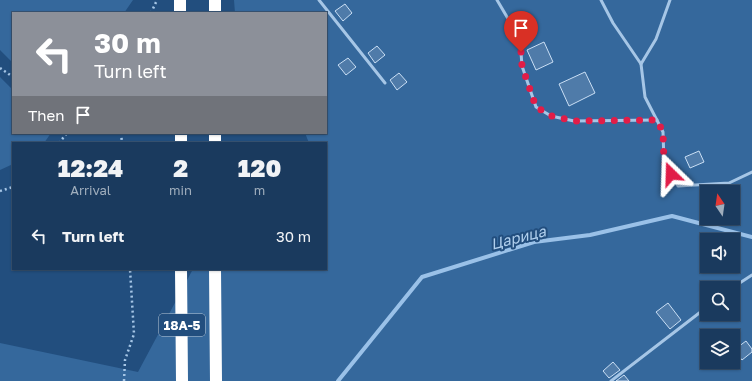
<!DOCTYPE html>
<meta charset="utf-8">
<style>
:root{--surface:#1a3a5e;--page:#274567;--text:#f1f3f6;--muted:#9fadbc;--line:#385473}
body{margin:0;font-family:"Golos Text",sans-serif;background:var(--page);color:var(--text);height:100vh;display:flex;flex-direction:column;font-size:15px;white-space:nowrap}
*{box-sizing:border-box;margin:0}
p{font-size:13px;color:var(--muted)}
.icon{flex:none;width:22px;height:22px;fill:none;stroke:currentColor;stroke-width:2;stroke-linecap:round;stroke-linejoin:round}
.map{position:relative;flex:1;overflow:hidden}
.panel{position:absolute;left:12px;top:142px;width:315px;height:128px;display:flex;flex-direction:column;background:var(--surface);border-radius:0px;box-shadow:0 1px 3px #0004,0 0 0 1px var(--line)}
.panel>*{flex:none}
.hud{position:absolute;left:12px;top:12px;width:315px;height:122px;border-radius:0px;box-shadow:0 1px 3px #0004,0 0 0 1px var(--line);background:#8c9099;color:#fff;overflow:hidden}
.needle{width:26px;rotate:347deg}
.controls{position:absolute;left:700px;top:185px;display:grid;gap:8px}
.controls a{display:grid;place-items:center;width:40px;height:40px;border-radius:0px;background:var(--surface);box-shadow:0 1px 3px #0004,0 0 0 1px var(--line);font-size:20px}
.pin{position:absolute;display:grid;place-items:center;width:34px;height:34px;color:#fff;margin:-41px -17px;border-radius:50% 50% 50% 0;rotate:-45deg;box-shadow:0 0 4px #0007}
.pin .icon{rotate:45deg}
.me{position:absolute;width:44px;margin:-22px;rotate:338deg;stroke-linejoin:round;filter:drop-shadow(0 0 3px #0008)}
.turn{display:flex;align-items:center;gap:14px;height:84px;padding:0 16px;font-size:18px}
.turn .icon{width:52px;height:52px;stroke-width:2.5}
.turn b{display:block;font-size:28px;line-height:34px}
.then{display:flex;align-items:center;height:38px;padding:0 16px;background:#0003;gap:8px;font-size:15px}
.eta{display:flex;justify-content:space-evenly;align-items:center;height:68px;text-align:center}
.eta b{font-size:24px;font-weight:800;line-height:28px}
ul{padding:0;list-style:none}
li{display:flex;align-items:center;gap:12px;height:52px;padding:0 16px}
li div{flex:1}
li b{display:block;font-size:15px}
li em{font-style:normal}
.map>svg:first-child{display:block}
</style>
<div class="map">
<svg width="752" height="381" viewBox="0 0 752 381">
<rect width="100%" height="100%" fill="#224e7e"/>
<!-- green -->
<g fill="#35689c" fill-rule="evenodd">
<polygon points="0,0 133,0 124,13 13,13 13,63 0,50"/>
<path d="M234 0H752V381H0V343L138 372 193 269H326V143H309L305 133H326V13H235ZM707 192H733V218H707ZM707 240H733V266H707ZM707 288H733V314H707ZM707 336H733V362H707Z"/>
<polygon points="0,77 13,90 13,133 51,133 44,143 13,143 13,164 0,170"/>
</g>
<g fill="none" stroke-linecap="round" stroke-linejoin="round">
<!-- stream -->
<polyline stroke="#9ac1e8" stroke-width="4" points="338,381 422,277 534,242 590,235 672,216 752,237"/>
</g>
<!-- building -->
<g fill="#4f7ba9" stroke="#cadff5">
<polygon points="345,4 352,13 343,21 335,11"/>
<polygon points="544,42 553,62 536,70 527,50"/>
<polygon points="377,46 385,55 375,63 368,53"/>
<polygon points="348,58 356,67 346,75 338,65"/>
<polygon points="585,72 595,93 569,106 559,84"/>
<polygon points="399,73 407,82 397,90 390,80"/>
<polygon points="699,151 704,162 690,168 685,157"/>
<polygon points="668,303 681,320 670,329 656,312"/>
<polygon points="746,341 752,349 752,352 742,360 734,350"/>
<polygon points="613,362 620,370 609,378 603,371"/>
<polygon points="624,375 629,381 616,381"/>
</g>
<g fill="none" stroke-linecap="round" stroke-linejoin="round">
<!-- path -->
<g stroke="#a6c6e6" stroke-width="2.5" stroke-dasharray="2 3" stroke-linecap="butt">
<polyline points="151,13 157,0"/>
<polyline points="0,68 13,77"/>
<polyline points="121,133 122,143"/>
<polyline points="59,143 67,133"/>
<polyline points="0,191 13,187"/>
<polyline points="124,381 125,360 134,334 130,269"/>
</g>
<!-- lane -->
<g stroke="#a6c6e6" stroke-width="3">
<polyline points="319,0 385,83"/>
<polyline points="497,0 520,39 522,66 536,107 551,116 574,121 657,120"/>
<polyline points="601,0 613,23 641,64 645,97 663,132 664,162 678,186 729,183 752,172"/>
<polyline points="641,64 656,39 670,0"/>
<polyline points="732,288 752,275"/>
<polyline points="611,381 707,307"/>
</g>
<!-- highway -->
<g stroke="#fff" stroke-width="12">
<polyline points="180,0 180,13"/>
<polyline points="215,0 215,13"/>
<polyline points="181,133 181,143"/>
<polyline points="215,143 215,133"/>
<polyline points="181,269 182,381"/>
<polyline points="215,269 216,381"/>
</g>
</g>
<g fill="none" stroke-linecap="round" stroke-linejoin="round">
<!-- route -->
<polyline stroke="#e11d48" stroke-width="7" stroke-dasharray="0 12.6" points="521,52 522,66 536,107 552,116 574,121 657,120 663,132 664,162 671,174"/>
</g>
<g text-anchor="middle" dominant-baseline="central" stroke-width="4" stroke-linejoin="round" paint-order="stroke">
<!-- shield labels -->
<rect fill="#224e7e" stroke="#bdcad8" stroke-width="1" x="159" y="314" width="46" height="22" rx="3"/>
<g font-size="13" font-weight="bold" fill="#fff">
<text x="182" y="325">18А-5</text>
</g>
<!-- water labels -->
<g font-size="15" font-style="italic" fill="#b1d0ee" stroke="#224e7e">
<text transform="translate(518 237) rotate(-14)">Царица</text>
</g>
</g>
</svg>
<div class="controls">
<a><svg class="needle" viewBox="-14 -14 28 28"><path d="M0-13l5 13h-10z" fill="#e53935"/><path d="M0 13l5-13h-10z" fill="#9fadbc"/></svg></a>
<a><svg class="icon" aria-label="sound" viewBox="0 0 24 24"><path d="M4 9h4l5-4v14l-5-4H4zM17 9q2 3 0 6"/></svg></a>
<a><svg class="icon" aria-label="search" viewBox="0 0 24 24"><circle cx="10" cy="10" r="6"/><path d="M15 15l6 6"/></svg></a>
<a><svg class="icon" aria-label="layers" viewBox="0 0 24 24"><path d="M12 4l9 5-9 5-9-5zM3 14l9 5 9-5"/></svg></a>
</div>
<div class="pin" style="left:521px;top:52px;background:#d93025"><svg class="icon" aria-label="arrive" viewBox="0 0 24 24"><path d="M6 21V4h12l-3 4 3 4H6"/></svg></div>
<svg class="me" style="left:671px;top:174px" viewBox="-20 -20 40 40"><path d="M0-17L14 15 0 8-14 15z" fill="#e11d48" stroke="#fff" stroke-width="4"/></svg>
<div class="hud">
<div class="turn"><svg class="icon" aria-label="left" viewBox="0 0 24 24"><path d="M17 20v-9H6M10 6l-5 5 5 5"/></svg><div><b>30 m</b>Turn left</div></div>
<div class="then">Then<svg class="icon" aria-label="arrive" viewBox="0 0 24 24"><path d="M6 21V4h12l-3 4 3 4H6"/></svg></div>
</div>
<section class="panel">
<div class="eta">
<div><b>12:24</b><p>Arrival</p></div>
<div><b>2</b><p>min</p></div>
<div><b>120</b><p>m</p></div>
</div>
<ul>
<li><svg class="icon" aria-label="left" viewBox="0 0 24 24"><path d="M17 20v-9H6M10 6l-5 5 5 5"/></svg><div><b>Turn left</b></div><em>30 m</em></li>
</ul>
</section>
</div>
